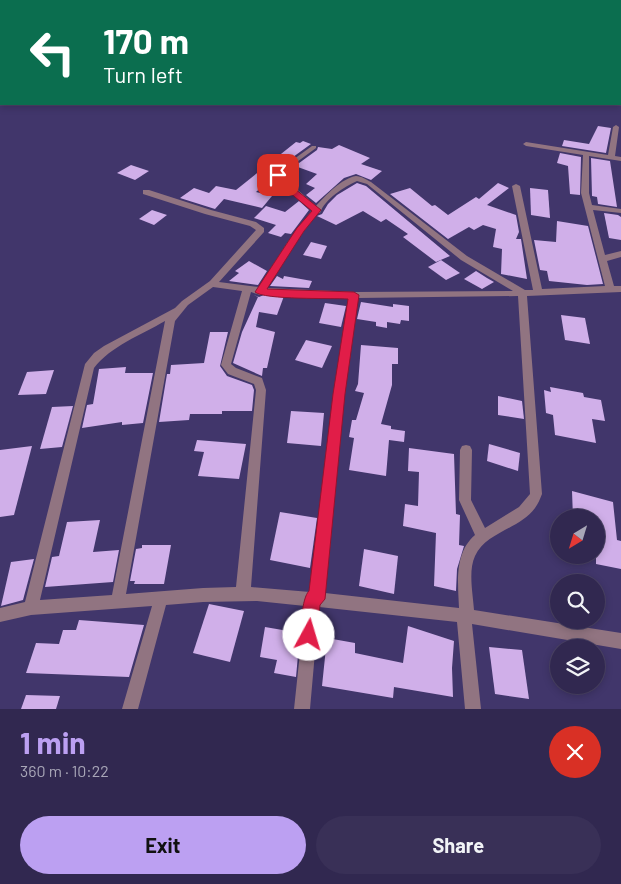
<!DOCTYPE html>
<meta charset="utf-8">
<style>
:root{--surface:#312850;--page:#393057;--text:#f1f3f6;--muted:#a8a6b7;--line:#4c4467;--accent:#bca0f2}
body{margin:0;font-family:Barlow,sans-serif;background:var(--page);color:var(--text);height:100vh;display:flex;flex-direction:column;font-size:19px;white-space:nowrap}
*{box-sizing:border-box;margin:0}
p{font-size:16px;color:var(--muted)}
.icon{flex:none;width:28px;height:28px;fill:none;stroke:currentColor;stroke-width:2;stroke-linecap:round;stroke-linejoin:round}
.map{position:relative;height:709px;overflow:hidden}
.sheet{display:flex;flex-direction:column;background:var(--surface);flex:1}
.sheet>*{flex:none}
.hud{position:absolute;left:0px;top:0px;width:621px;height:105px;box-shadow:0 2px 8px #0003,0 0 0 1px var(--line);background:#0b6e4f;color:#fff;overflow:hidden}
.needle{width:32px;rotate:218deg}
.fabs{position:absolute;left:550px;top:509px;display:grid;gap:10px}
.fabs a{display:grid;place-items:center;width:55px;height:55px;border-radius:50%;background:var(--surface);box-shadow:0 2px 8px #0003,0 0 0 1px var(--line);font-size:25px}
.pin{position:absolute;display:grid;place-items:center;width:42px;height:42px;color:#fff;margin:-21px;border-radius:10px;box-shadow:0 2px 8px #0006}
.me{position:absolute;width:55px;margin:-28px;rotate:6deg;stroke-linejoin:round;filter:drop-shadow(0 0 4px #0008)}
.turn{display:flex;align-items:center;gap:18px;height:105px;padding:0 20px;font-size:22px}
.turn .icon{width:65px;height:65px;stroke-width:2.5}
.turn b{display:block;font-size:35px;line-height:42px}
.round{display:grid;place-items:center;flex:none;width:52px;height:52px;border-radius:26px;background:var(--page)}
.head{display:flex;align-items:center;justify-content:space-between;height:85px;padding:0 20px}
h1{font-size:30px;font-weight:700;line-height:38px;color:var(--accent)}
.action{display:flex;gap:10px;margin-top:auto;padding:10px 20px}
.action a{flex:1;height:58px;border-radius:30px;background:var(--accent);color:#111;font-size:20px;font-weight:700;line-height:58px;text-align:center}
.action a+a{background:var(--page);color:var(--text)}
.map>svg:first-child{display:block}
</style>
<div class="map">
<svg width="621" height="709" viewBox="0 0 621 709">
<rect width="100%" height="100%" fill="#41366b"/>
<!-- building -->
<g fill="#d0afe9">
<polygon points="598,126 611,128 606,153 562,146 564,140 589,144"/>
<polygon points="303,141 311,144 275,170 274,176 256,192 272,196 262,208 224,199 215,209 180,198 194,188 209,193 216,186 236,190 296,142 300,143"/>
<polygon points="339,145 370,158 361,164 382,171 371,180 356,174 344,178 316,203 306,195 315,188 306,184 317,174 295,166 317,150 318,147 332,149"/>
<polygon points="560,153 581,157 580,195 570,194 568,166 557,163"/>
<polygon points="591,158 610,161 617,207 598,204 597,197 592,196"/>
<polygon points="131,165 149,171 135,180 117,173"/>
<polygon points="357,183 366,186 450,256 436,262 403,237 408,234 386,219 381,222 363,211 336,225 317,216 322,214 328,204 337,195"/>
<polygon points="498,183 509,188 487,205 516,215 519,232 516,239 521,239 527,279 501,274 502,249 493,247 496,229 483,225 474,230 469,227 448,239 390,194 410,188 432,206 435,205 448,215 476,197 479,199"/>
<polygon points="530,188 548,190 550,218 531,215"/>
<polygon points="299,201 309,210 291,234 285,233 281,237 268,233 276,225 254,218 266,206 285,212"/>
<polygon points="152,210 167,215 154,225 139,219"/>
<polygon points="604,213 618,215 621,217 621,240 609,238"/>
<polygon points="557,221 588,226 603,284 587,285 549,281 547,271 540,270 534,240 556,242"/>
<polygon points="311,242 327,246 321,259 303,255"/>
<polygon points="441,260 460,273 446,280 428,267"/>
<polygon points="249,261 267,271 258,285 229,281 239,273 235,271"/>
<polygon points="476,271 487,278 494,282 482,289 464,279"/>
<polygon points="277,276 283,279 284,276 312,281 309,288 270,286"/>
<polygon points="254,295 259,297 264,295 284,296 277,315 259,312 256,327 275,332 267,368 263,368 262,376 233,363 242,332 258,297"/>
<polygon points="361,302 393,307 393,304 409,306 409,321 401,320 400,324 387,322 387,328 376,326 376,322 357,319"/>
<polygon points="325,303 346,306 341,327 319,323"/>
<polygon points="561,315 585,318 590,344 565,340"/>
<polygon points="210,332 228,332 220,366 227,376 252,385 254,390 252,411 222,411 222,414 190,414 189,420 159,422 167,374 170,374 171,365 204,363"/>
<polygon points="306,340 332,346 322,368 295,360"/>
<polygon points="361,345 398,348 398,364 392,364 392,385 381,424 391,426 391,429 405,431 404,442 389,440 386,476 349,470 354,438 349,437 352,420 356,420 364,393 355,391 358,384"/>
<polygon points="126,367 125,373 153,373 143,423 122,425 122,422 82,428 87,405 93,404 99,369"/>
<polygon points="54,370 46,394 18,395 27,372"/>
<polygon points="550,387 583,393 584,397 601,400 605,421 592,419 596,443 555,435 553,415 546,413 544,390 551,392"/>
<polygon points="498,396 522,401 524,419 498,415"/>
<polygon points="73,406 62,447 40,449 52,407"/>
<polygon points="291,411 324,413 321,446 287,443"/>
<polygon points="197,440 246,444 239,479 198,476 204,452 194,451"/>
<polygon points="489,444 520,453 518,471 487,461"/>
<polygon points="32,446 14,515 0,517 0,450"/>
<polygon points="409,448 454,454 456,514 460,515 459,545 464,546 457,569 456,591 434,586 436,533 403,526 405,504 418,506 419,472 408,471"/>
<polygon points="572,491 613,502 617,540 621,541 621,569 596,564 596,518 573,518"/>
<polygon points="280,512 317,518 310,568 270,560"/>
<polygon points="100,520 93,552 119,550 113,582 45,587 52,557 59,556 67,522"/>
<polygon points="142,545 171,545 164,584 134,584 135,581 130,581 136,549 142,548"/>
<polygon points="364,549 398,556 394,594 359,586"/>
<polygon points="34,559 23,600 1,606 11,562"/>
<polygon points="209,604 244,611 230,662 193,653"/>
<polygon points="79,620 144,625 129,677 26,673 36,643 59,644 63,630 76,630"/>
<polygon points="408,626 454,641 452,668 453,697 394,687 393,698 322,686 327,638 355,643 355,653 403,663"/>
<polygon points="265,627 300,633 296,677 274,673 277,660 260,657"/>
<polygon points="489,647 522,650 529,699 495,694"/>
<polygon points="26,695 60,696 56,709 21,709"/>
</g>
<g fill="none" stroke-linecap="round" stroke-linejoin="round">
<!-- lane -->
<rect fill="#917481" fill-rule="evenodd" x="620" y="19" width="1" height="2"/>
<!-- street -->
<g fill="#917481" fill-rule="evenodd">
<rect x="620" y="36" width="1" height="3"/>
<path d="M616 125 619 127 615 156 621 157V161L589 156V193L592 205 621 209V213L593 210 605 255 621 251V257L607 261 614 286H621V292L527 296 542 494C540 499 538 504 535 508 520 529 486 532 475 556 468 571 473 594 474 610L621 633V649L472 624 481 709H465L457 622 319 607 310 709H294L305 606 257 601 203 602 166 605 138 709H122L152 606 31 615 0 622V608L25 602 85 364 94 353 104 346 175 308 182 301 210 281 256 230 250 226 205 214 143 194V190H149L211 210 256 222 264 228V232L219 282 259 287 287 243 312 210 276 177V172L312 146H316V148L282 173V176L316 206C325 196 342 178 356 176 361 176 367 180 371 182L467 256 525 290H533L512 186 516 184 520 186 542 289 605 286 581 193 583 155 526 146 523 144 526 142 608 155 613 127ZM357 181 367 184 461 260 513 291 355 292 267 288 294 245 317 213H320C325 199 344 187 357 181ZM213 287 242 291 221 365 228 374 254 384 256 390 236 587 203 588 126 594 175 321 188 305ZM251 292 260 295 264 293 349 298 334 394 310 592 251 587 266 390 262 378 236 368 231 364ZM518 296 530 494 519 507 485 528 471 500 472 450 470 446 466 445 462 446 460 450 459 500 475 535C454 553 458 583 459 608L325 593 344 394 358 298ZM165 321 112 595 40 600 94 368C111 346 141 335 165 321Z"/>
</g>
</g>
<!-- route -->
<path fill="#e11d48" stroke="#92132f" d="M275 173H281L284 180 321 210 304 231 267 289 354 292 359 295 345 394 325 599 320 605 317 635 315 641 309 644 303 641C299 632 302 597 309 591L333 394 348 299C332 298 264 300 255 292L297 228 312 211 278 183 274 175Z"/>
</svg>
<div class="fabs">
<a><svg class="needle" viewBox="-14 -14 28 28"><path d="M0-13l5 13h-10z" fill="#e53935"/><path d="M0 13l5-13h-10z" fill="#a8a6b7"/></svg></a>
<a><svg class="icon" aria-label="search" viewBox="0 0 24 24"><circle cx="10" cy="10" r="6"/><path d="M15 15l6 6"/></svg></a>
<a><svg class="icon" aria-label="layers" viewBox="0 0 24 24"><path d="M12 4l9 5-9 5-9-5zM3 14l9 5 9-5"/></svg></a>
</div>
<div class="pin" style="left:278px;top:175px;background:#d93025"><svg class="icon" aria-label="arrive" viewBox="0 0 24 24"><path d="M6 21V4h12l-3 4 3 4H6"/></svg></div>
<svg class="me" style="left:309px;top:635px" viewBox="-20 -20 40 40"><circle r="19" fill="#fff"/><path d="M0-13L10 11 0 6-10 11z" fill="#e11d48"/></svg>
<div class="hud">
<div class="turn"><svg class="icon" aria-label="left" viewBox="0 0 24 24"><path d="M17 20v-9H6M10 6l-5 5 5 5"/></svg><div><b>170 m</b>Turn left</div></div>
</div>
</div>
<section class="sheet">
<div class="head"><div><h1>1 min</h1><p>360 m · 10:22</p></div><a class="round" style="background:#d93025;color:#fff"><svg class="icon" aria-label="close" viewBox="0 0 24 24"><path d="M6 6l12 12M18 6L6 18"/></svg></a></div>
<div class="action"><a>Exit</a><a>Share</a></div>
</section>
